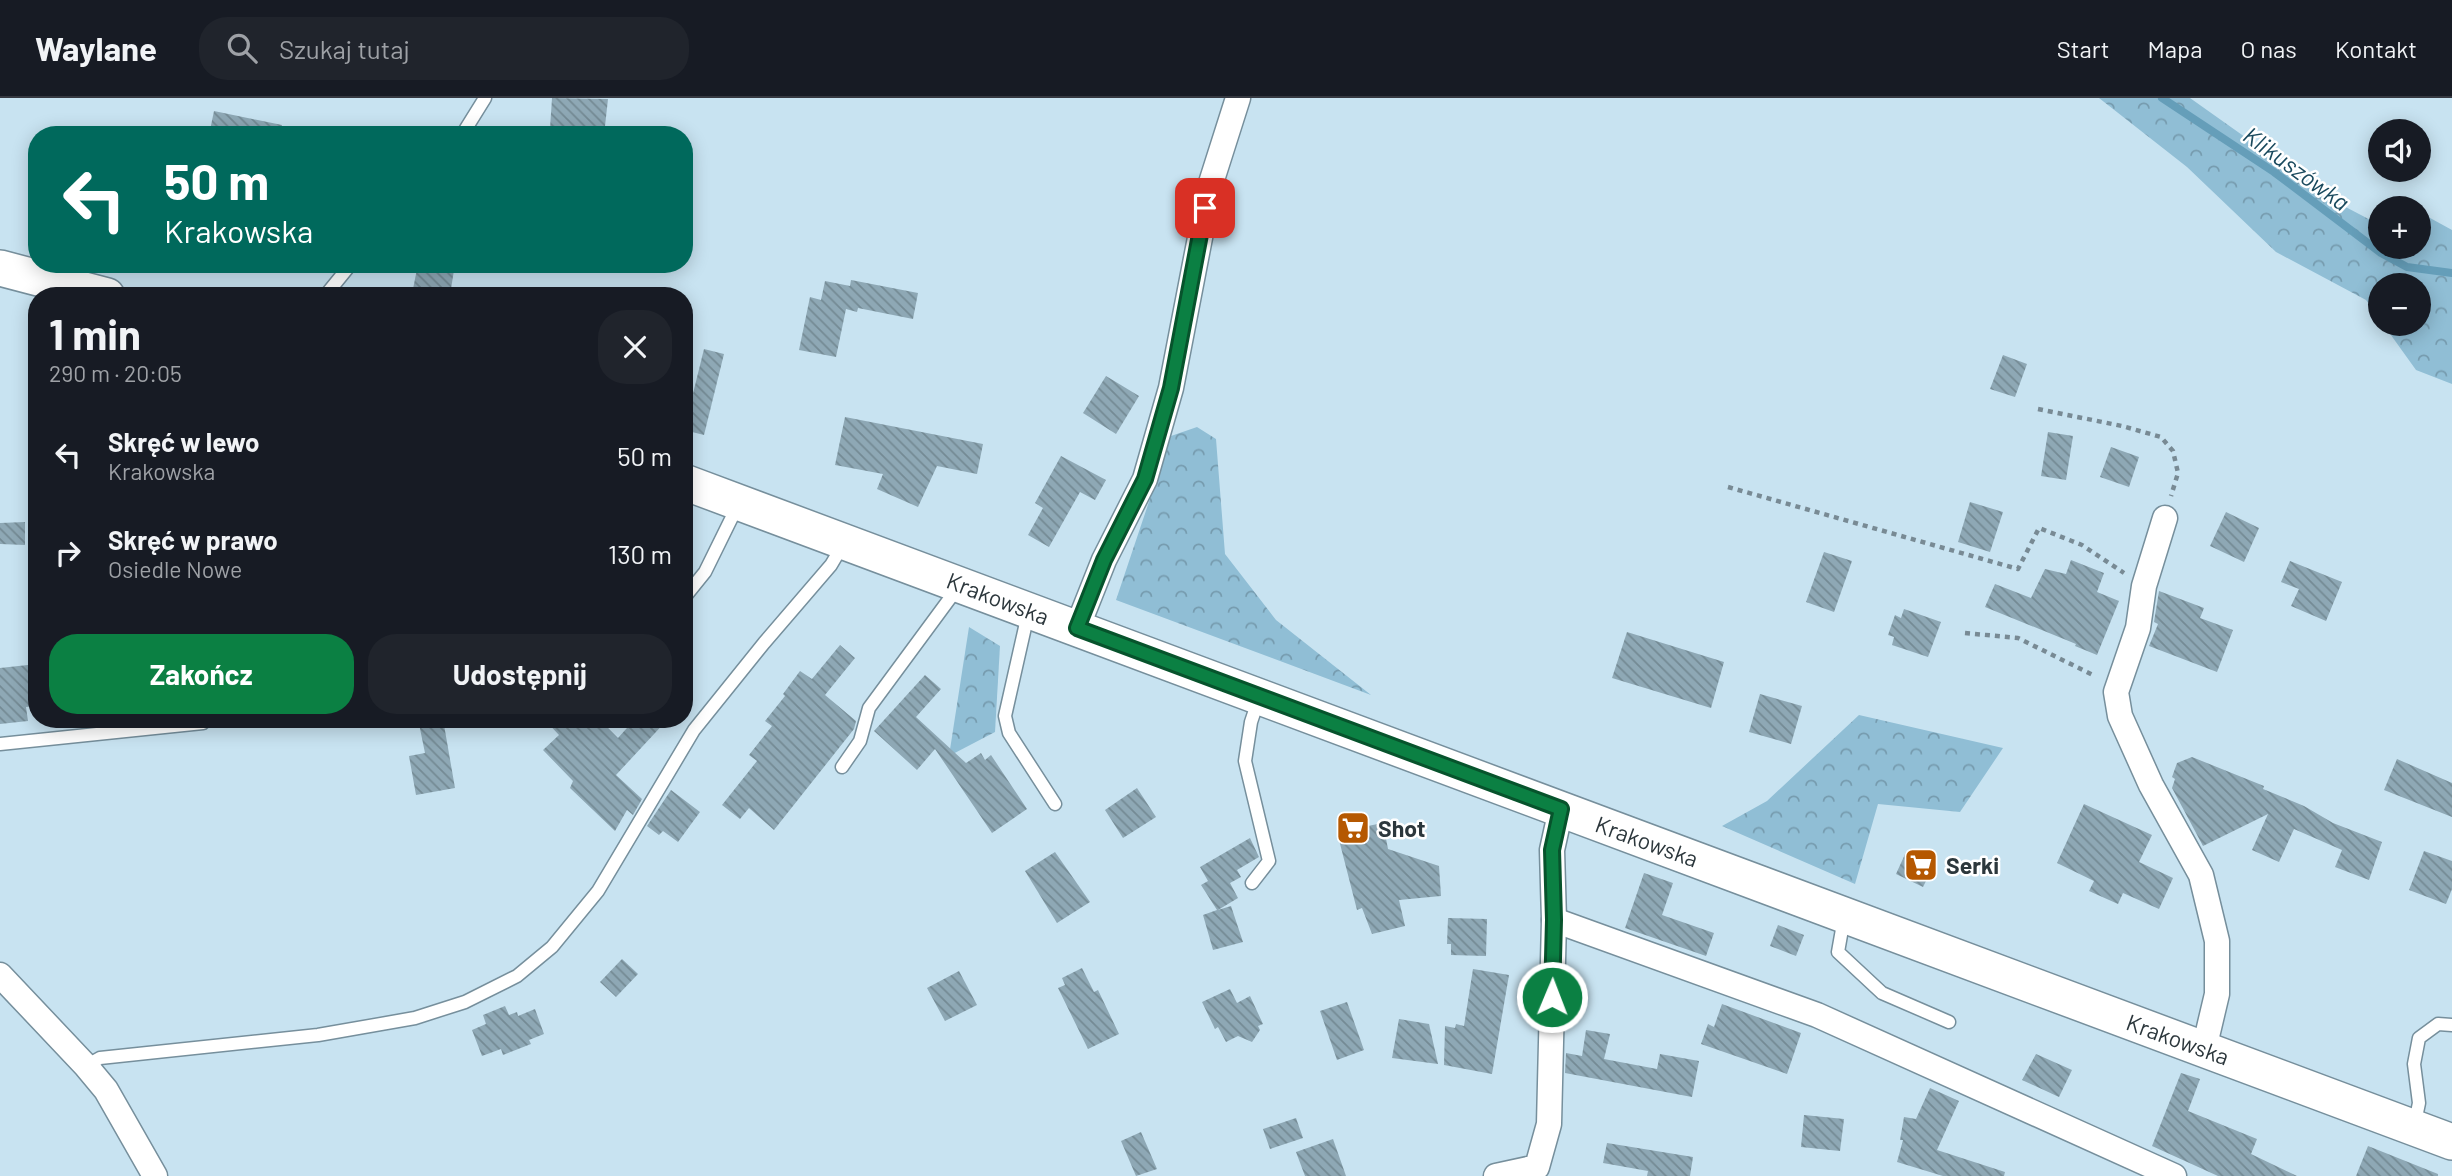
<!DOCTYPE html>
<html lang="pl">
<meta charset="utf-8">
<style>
:root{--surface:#171b24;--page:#20242c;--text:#f1f3f6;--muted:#9ea1a6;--line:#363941;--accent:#0b8043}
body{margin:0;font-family:Barlow,sans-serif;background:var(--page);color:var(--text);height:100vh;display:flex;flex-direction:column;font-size:26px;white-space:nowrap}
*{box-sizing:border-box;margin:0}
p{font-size:23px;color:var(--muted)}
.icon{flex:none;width:38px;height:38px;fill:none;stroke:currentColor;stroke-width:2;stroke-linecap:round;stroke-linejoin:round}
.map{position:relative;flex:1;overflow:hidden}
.side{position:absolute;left:28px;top:189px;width:665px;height:441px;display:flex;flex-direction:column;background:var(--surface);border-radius:28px;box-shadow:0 4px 18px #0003}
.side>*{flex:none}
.top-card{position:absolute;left:28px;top:28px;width:665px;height:147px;border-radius:28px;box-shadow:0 4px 18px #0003;background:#00695c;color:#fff;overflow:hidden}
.tools{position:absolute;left:2368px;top:21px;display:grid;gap:14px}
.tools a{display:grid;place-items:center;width:63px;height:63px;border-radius:50%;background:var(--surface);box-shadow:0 4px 18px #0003;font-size:35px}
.pin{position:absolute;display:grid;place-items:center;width:60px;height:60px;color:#fff;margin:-30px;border-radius:14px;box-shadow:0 4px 10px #0006}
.me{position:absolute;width:77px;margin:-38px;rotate:1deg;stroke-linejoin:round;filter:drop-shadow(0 0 5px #0008)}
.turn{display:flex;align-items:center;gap:24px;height:147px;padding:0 21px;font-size:32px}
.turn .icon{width:91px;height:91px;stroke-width:2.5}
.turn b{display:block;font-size:49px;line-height:60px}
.round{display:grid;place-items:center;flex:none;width:74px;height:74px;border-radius:28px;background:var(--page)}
.head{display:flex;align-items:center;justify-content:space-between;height:119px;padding:0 21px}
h1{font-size:42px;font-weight:700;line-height:52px}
.action{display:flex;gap:14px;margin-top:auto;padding:14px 21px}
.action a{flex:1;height:80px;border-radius:28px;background:var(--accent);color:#fff;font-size:28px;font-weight:700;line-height:80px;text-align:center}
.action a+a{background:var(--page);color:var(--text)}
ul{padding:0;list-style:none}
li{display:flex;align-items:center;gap:21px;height:98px;padding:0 21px}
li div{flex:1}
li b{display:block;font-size:26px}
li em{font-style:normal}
header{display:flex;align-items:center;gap:42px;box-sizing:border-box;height:98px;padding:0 35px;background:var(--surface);border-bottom:2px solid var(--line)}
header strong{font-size:33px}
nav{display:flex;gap:38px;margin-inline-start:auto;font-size:24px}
.search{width:490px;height:63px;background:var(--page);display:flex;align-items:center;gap:18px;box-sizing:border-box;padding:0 24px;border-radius:28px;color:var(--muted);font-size:26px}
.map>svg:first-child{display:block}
</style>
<header>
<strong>Waylane</strong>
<div class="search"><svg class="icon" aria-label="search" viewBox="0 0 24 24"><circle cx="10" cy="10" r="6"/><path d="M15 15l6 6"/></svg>Szukaj tutaj</div>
<nav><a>Start</a><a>Mapa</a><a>O nas</a><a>Kontakt</a></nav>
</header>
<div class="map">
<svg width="2452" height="1078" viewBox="0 0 2452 1078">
<defs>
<pattern id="forest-crowns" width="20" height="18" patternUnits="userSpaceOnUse" patternTransform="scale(1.75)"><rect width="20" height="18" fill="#90bed5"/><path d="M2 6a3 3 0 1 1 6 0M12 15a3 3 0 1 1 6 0" fill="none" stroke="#769bae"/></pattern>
<pattern id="building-back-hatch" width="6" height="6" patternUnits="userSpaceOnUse" patternTransform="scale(1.75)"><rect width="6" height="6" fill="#8ea8b5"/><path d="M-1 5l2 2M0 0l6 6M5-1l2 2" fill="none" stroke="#748a94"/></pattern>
</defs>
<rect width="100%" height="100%" fill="#c8e3f1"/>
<!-- forest -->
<g fill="url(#forest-crowns)">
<polygon points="2099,0 2190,0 2338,105 2380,127 2380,149 2418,149 2419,115 2421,115 2452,132 2452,286 2416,272 2383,226 2418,226 2418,187 2380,187 2380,221 2366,202 2276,154 2187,69"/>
<polygon points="1197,329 1216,341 1225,456 1276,522 1371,597 1116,502 1171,338"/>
<polygon points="969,529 1000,548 995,634 949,658"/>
<polygon points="1859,617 2003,650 1960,714 1878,706 1855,786 1722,728 1767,703"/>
</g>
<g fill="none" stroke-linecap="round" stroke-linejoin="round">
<!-- stream -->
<polyline stroke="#659eb9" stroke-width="8" points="2162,0 2274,74 2381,155 2407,169 2452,175"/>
</g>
<!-- building -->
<g fill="url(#building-back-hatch)">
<polygon points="552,0 608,1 604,37 550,31"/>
<polygon points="214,13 282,27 281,37 209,37"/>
<polygon points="418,166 455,166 450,197 413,191"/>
<polygon points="851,182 918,195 913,221 858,210 857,214 846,211 836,259 799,252 810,199 821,202 825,183 850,188"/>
<polygon points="704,251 724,256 704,337 684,332"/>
<polygon points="2003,257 2027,266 2015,299 1990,291"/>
<polygon points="1106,278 1139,298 1116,336 1083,315"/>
<polygon points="845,319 983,346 977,376 937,368 918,409 877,391 883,376 835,367"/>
<polygon points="2048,334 2073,338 2066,382 2041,378"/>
<polygon points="2111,349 2139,359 2129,389 2100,379"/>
<polygon points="1061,358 1106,382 1095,402 1080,394 1049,449 1028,437 1043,410 1035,405"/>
<polygon points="1970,404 2003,414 1990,454 1958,444"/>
<polygon points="2226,414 2259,430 2244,464 2210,448"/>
<polygon points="25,424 25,447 0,446 0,425"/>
<polygon points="1824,454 1852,463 1834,514 1806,504"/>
<polygon points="2071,462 2104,475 2097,494 2119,503 2097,557 2075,548 2076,546 1985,509 1995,486 2031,500 2045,471 2066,476"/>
<polygon points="2290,463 2342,484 2326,523 2291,508 2299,491 2281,484"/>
<polygon points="2159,493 2204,510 2200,520 2233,532 2217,574 2149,548 2158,526 2154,524"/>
<polygon points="1904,511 1941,524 1928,559 1892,547 1894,539 1888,537 1895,517 1901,520"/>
<polygon points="1627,534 1724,564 1711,610 1612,580"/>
<polygon points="840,547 855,560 825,597 856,623 854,631 774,732 749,710 740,721 722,707 757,663 749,657 772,628 765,623 785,598 783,596 800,573 812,581"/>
<polygon points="37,566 37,608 26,609 28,623 0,626 0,570"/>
<polygon points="925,577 941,591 916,619 966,665 981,655 985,662 991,657 1027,711 992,735 935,651 917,672 874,633"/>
<polygon points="1760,596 1802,608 1791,646 1749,634"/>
<polygon points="418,621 443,621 455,690 416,697 409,658 425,655"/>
<polygon points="544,621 599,621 618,640 635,621 668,621 616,677 642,701 633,717 627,712 615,733 570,690 573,683 543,652 559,637"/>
<polygon points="2192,659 2264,688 2263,691 2304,708 2333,725 2382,744 2369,782 2335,769 2342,752 2294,731 2279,764 2252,752 2268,716 2203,748 2172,690 2175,681 2172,679 2177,665"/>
<polygon points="2397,661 2452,685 2452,719 2384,692"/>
<polygon points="1137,690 1156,719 1123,740 1105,712"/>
<polygon points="671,692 700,714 678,744 663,733 659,737 647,728"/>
<polygon points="2084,706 2152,737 2139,764 2173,780 2159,811 2123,795 2118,806 2089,793 2094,783 2057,765"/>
<polygon points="1383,725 1388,751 1439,768 1441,798 1399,802 1405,828 1372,836 1362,810 1357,812 1337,734"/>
<polygon points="1250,740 1259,759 1237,772 1241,779 1230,785 1238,800 1218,812 1231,808 1243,844 1213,852 1203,817 1217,812 1201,787 1208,783 1200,769"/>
<polygon points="2424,753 2452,763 2452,791 2446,806 2409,792"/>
<polygon points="1055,754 1090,804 1057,825 1025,773"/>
<polygon points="1906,754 1934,767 1923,789 1896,776"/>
<polygon points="1644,775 1673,785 1662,817 1714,835 1706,858 1625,830"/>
<polygon points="1448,820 1487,821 1486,858 1451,857 1451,846 1447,846"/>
<polygon points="1778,827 1804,837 1796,858 1770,848"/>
<polygon points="622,861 638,876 616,899 600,884"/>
<polygon points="1082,870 1094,894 1098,892 1119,936 1088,951 1058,890 1065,887 1062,880"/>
<polygon points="1473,871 1509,877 1492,976 1444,967 1445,928 1455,930 1456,926 1464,928"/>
<polygon points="959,873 977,907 945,923 927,890"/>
<polygon points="1230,891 1237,905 1250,898 1263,926 1258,928 1260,932 1252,944 1238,938 1226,944 1218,929 1215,931 1202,904"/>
<polygon points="1347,904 1364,952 1337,962 1320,913"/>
<polygon points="1722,906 1801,935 1787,976 1701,946 1708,926 1714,929"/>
<polygon points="505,908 509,917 517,914 518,918 535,911 544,936 529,942 531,946 503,957 501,951 482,958 472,932 486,926 483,917"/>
<polygon points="1399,921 1429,926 1438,966 1392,960"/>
<polygon points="1586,932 1610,936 1604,961 1657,971 1660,956 1699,963 1692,999 1565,975 1566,955 1582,958"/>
<polygon points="2036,956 2072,972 2059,999 2022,982"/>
<polygon points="2181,975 2200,981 2188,1013 2257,1041 2251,1056 2297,1078 2218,1078 2152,1048"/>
<polygon points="1930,990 1959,1003 1937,1052 2005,1074 2004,1078 1943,1078 1897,1064 1903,1042 1900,1042 1904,1019 1916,1021"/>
<polygon points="1804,1017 1844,1021 1840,1053 1801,1049"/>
<polygon points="1296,1020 1303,1040 1270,1051 1263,1031"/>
<polygon points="1141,1034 1157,1071 1136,1078 1121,1043"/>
<polygon points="1333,1041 1346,1078 1305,1078 1296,1054"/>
<polygon points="1607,1045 1693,1059 1690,1078 1647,1078 1648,1073 1603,1065"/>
<polygon points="2368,1048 2438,1076 2438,1078 2356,1078"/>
</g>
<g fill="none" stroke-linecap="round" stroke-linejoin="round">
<defs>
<g id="lane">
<polyline points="462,37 485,0"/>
<polyline points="325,198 351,166"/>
<polyline points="684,500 705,474 738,407"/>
<polyline points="1028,516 1005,618 1009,635 1055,706"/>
<polyline points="0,646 203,625"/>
<polyline points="842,669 860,643 869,610 959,488"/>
<polyline points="1252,785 1269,763 1245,663 1251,624 1259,600"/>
<polyline points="1844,820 1838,854 1882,895 1949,924"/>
<polyline points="86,968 100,960 318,937 415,920 465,904 517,878 552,849 598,793 694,632 764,545 831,467 844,445"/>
<polyline points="2414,1029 2419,1005 2414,966 2419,940 2438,926 2452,927"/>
</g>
<g id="street">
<polyline points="2165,420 2144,488 2138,530 2116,594 2120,618 2151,687 2201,777 2217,843 2217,896 2204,951"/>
<polyline points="1077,530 1104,462 1145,381 1171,290 1210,88 1238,0"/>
<polyline points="1554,822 1817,917 2174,1078"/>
<polyline points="0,877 86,968 106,992 155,1078"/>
<polyline points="1496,1078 1537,1069 1549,1026 1554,822 1552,752 1561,711"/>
</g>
<g id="secondary">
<polyline points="0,170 107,198"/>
<polyline points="684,384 2452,1044"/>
</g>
</defs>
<!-- lane casing -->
<use href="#lane" stroke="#768f9c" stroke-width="15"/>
<!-- street casing -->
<use href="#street" stroke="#768f9c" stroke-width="27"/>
<!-- secondary casing -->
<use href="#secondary" stroke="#768f9c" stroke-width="38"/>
<!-- path -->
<g stroke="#788a94" stroke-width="4.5" stroke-dasharray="5 5" stroke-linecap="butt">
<polyline points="2038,311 2122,328 2161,339 2173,353 2178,375 2171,398"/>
<polyline points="1728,389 2018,471 2039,430 2082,447 2124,475"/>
<polyline points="1965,535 2018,540 2095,578"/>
</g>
<!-- lane -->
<use href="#lane" stroke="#fff" stroke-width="12"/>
<!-- street -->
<use href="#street" stroke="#fff" stroke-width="24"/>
<!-- secondary -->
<use href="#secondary" stroke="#fff" stroke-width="35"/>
</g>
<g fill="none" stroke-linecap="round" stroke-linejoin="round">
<defs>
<polyline id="route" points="1205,110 1171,290 1145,381 1104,462 1077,530 1561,711 1552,752 1554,822 1552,899"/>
</defs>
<!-- route casing -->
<use href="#route" stroke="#07532c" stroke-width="18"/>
<!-- route -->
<use href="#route" stroke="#0b8043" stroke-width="12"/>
</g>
<!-- icons -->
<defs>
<symbol id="supermarket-square" viewBox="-11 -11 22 22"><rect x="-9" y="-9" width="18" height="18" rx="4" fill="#b55801" stroke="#fff"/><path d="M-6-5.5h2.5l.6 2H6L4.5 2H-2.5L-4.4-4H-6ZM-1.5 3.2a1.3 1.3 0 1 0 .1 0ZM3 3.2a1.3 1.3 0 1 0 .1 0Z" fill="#fff"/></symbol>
</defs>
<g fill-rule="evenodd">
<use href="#supermarket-square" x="1334" y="711" width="38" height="38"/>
<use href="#supermarket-square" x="1902" y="748" width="38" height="38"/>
</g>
<g text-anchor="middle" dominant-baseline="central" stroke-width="5" stroke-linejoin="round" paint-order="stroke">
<!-- street labels -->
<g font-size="23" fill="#2c373c" stroke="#fff">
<text transform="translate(998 500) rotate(21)">Krakowska</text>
<text transform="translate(1647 743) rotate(20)">Krakowska</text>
<text transform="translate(2178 941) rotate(20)">Krakowska</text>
</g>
<!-- poi labels -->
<g font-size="23" font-weight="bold" fill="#2c373c" stroke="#fff" text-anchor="start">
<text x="1378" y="730">Shot</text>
<text x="1946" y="767">Serki</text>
</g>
<!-- water labels -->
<g font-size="24" font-style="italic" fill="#19495d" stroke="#fff">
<text transform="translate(2297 70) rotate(36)">Klikuszówka</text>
</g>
</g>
</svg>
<div class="tools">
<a><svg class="icon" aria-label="sound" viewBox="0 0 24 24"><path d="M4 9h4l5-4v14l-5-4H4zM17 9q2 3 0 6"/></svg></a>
<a>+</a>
<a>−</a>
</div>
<div class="pin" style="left:1205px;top:110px;background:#d93025"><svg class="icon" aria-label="arrive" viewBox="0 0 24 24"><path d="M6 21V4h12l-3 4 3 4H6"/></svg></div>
<svg class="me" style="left:1552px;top:899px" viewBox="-20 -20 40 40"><circle r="17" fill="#0b8043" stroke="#fff" stroke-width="3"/><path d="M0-11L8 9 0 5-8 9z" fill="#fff"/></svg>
<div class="top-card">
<div class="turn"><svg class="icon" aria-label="left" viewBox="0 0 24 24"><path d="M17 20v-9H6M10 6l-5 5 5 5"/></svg><div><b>50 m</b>Krakowska</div></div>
</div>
<section class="side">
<div class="head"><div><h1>1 min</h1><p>290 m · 20:05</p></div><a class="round"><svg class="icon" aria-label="close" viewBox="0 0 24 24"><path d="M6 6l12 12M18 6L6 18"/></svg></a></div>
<ul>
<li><svg class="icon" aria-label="left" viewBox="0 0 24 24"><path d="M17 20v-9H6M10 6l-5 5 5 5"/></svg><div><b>Skręć w lewo</b><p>Krakowska</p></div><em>50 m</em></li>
<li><svg class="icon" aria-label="right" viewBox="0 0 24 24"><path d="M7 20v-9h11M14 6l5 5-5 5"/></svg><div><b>Skręć w prawo</b><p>Osiedle Nowe</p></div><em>130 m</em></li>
</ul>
<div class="action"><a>Zakończ</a><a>Udostępnij</a></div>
</section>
</div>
